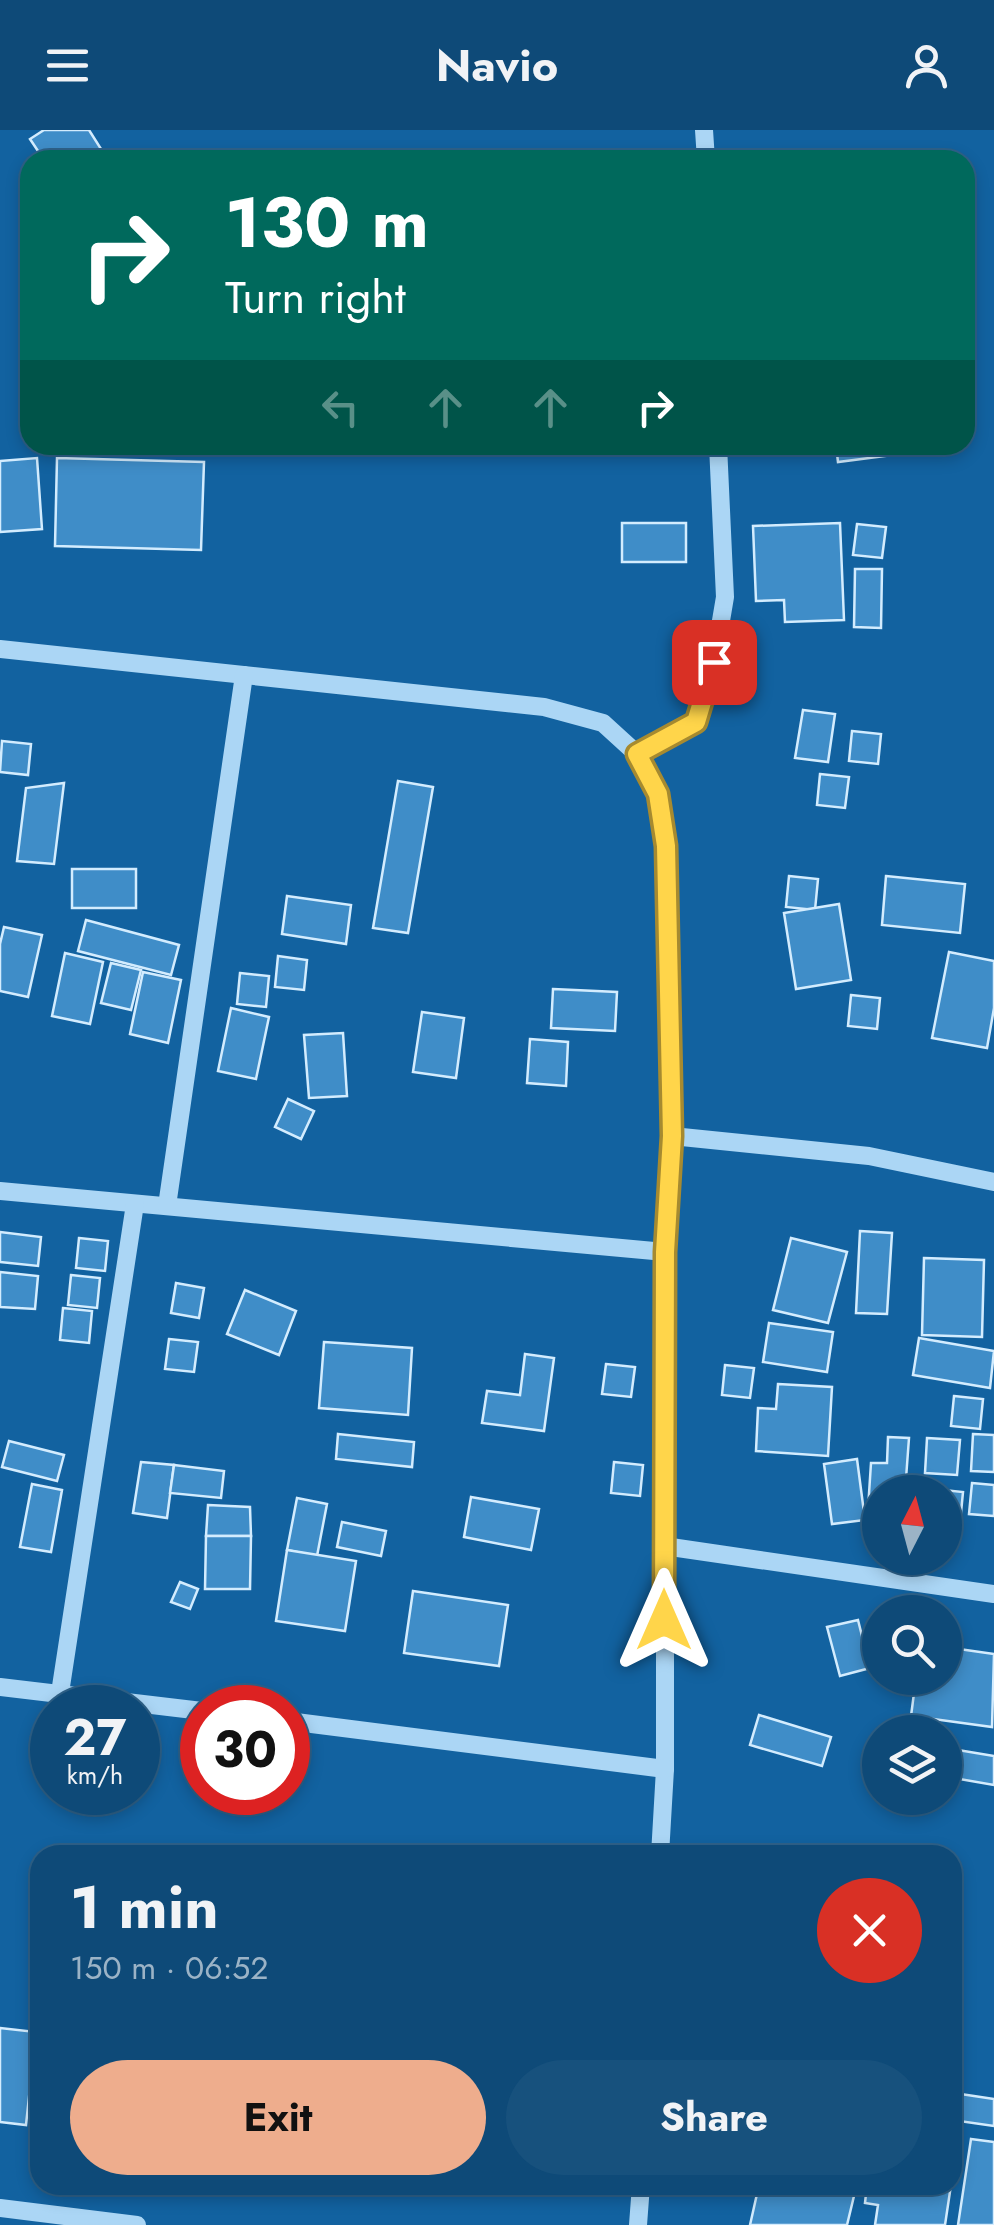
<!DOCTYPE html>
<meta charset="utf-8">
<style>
:root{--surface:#0e4a78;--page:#17517d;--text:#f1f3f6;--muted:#9bb3c6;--line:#2e628a;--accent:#eead8d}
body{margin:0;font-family:Jost,sans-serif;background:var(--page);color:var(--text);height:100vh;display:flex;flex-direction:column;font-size:38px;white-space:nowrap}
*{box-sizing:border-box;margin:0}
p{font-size:32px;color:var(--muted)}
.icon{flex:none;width:55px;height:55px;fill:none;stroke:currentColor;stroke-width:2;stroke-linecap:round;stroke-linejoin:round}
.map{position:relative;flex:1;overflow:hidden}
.details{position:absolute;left:30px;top:1715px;width:932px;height:350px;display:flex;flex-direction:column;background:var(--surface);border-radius:30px;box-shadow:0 5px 15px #0003,0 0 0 2px var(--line)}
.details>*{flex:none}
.hud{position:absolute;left:20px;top:20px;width:955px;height:305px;border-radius:30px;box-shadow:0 5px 15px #0003,0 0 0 2px var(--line);background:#00695c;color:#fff;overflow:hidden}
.needle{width:65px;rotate:6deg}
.fabs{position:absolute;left:862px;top:1345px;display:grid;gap:20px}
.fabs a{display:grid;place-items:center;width:100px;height:100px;border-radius:50%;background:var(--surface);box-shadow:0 5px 15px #0003,0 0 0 2px var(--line);font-size:50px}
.speed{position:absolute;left:30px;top:1555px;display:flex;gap:20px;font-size:50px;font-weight:700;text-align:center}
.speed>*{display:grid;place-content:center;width:130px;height:130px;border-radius:50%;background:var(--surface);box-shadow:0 5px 15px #0003,0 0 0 2px var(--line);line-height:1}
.speed small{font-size:25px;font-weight:400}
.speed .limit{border:15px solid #d22;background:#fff;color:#111}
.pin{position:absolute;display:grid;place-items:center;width:85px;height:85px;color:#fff;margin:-42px;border-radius:20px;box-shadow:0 5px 15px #0006}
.me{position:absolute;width:110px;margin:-55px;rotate:0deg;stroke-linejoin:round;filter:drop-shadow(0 0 8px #0008)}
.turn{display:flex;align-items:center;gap:35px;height:210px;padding:0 40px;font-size:45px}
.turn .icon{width:130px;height:130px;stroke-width:2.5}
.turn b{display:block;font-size:70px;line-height:85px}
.lanes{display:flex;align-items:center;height:95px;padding:0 40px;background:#0003;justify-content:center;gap:50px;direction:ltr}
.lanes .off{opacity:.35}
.round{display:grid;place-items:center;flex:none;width:105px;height:105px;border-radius:52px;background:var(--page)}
.head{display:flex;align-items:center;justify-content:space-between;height:170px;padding:0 40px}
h1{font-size:60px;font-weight:700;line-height:75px}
.primary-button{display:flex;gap:20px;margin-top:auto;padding:20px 40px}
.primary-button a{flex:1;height:115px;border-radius:60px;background:var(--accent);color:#111;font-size:40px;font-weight:700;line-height:115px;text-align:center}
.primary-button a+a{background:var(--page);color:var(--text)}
header{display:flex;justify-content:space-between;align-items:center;height:130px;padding:0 40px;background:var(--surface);font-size:45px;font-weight:700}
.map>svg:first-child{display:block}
</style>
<header><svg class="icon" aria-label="menu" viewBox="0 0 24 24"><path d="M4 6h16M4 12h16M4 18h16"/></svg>Navio<svg class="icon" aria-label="person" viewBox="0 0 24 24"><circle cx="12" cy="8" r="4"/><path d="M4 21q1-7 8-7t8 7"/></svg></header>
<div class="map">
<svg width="994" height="2095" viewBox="0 0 994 2095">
<rect width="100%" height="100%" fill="#1262a0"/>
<!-- building -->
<g fill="#3f8dc8" stroke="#d3ecfe" stroke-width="2.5">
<polygon points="44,0 89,0 108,30 44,30 30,9"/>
<polygon points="836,315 891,315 893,325 838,332"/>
<polygon points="37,328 42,399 0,402 0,331"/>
<polygon points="57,328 204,332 201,420 55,416"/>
<rect x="622" y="393" width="64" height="39"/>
<polygon points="840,393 844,490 785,492 784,470 756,471 753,396"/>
<polygon points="857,394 886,397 882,428 853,425"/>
<polygon points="855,439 882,439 881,498 854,497"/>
<polygon points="803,580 835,584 828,632 795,628"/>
<polygon points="852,601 881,604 878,634 849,631"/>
<polygon points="2,611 31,614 28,645 0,642"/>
<polygon points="820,644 849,647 845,678 817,675"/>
<polygon points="398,651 433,657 408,803 373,798"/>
<polygon points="64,653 54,734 17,731 26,658"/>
<rect x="72" y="739" width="64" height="39"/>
<polygon points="789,746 818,749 815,780 786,777"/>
<polygon points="886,746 965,754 960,803 882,795"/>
<polygon points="287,766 351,775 346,814 282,804"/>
<polygon points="839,774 851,850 796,859 784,783"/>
<polygon points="86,790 179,815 171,845 78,821"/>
<polygon points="4,797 42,805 28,867 0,861 0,814"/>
<polygon points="949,822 994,831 994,878 987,918 932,908"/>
<polygon points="65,823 103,832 90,894 52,886"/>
<polygon points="278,826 307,830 304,860 275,857"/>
<polygon points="111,833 141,840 131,880 101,873"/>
<polygon points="143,842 181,850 168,913 130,904"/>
<polygon points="240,843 269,846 266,877 237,874"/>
<polygon points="553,859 617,862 615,901 551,898"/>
<polygon points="851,865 880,868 877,899 848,896"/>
<polygon points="231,878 269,887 256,949 218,941"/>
<polygon points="422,882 464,888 456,948 413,942"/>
<polygon points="343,903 347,966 309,968 304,905"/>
<polygon points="530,909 568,912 566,956 527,953"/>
<polygon points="288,969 314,981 301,1009 275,997"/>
<polygon points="860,1101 892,1103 887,1184 856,1183"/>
<polygon points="0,1102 41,1107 38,1136 0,1132"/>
<polygon points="79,1108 108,1111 105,1141 76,1138"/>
<polygon points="791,1108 847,1122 828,1193 773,1180"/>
<polygon points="924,1128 984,1130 982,1207 922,1205"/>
<polygon points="0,1142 38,1146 35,1179 0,1177"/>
<polygon points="71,1145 100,1148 97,1178 68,1175"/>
<polygon points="176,1153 204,1158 199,1188 171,1183"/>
<polygon points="245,1160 296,1181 279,1225 227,1204"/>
<polygon points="63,1178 92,1181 89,1213 60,1210"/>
<polygon points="769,1193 833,1202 827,1242 763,1232"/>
<polygon points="919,1208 994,1221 990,1258 913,1245"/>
<polygon points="169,1209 198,1212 194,1242 165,1239"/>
<polygon points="324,1212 412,1218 408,1285 319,1278"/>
<polygon points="525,1224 554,1228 544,1301 482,1293 487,1261 520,1265"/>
<polygon points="606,1234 635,1237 631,1267 602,1264"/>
<polygon points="725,1235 754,1238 750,1268 722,1265"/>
<polygon points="778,1254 832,1257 828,1326 756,1321 758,1278 776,1279"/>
<polygon points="954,1266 983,1269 980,1299 951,1296"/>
<polygon points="338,1304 414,1312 412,1337 336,1329"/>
<polygon points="973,1304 994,1305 994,1342 971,1341"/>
<polygon points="888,1307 909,1308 905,1362 880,1362 880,1380 868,1379 871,1333 887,1333"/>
<polygon points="927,1308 960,1310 957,1345 925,1343"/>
<polygon points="9,1311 64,1325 57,1351 2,1337"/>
<polygon points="857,1329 865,1390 832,1394 824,1334"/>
<polygon points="141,1332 174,1335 167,1388 133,1383"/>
<polygon points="614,1332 643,1335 640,1366 611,1363"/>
<polygon points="174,1335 224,1341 221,1368 170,1363"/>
<polygon points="972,1353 994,1355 994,1386 969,1384"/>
<polygon points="32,1354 62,1360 51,1422 20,1417"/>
<polygon points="934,1359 963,1362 960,1393 945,1391 945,1362 933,1362"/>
<polygon points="471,1367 539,1379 531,1420 464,1407"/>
<polygon points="297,1368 327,1374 317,1426 287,1420"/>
<polygon points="208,1375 250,1377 251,1406 206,1406"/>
<polygon points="342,1392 386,1401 381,1426 337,1417"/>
<polygon points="206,1406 251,1406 250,1459 205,1459"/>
<polygon points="287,1420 356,1431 345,1501 276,1491"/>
<polygon points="180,1452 198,1459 190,1479 171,1472"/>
<polygon points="413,1461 508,1475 499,1536 404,1523"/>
<polygon points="858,1490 870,1538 840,1546 827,1497"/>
<polygon points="945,1517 994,1524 992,1597 911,1586 916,1548 945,1548"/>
<polygon points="759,1585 831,1607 822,1636 750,1615"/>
<polygon points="952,1619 994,1626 994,1655 948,1647"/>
<polygon points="0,1898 36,1902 26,1995 0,1992"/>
<polygon points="954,1963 994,1969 994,1996 952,1990"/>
<polygon points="971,2009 994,2012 994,2095 958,2095"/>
<polygon points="759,2055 809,2055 854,2066 847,2095 750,2095"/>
<polygon points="867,2055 951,2055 945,2095 875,2095 878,2075 865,2073"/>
</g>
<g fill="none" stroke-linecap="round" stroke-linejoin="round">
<!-- minor -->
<g stroke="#abd6f5" stroke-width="18">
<polyline points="704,0 706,30"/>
<polyline points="0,519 544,577 603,593 637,624 658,664 666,716 672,1006 665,1122 665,1639 660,1725"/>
<polyline points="637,624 697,592 714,532 725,467 718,315"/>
<polyline points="672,1006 869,1026 994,1052"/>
<polyline points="0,1061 665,1122"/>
<polyline points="167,1076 244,545"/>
<polyline points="664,1416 994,1464"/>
<polyline points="0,1557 202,1581"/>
<polyline points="60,1563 135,1074"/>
<polyline points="288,1591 665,1639"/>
<polyline points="0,2078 137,2095"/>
<polyline points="638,2095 641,2055"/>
</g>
</g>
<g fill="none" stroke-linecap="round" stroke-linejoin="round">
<defs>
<polyline id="route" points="664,1490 665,1122 672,1006 666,716 658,664 637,624 696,592 714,532"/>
</defs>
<!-- route casing -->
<use href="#route" stroke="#a68a30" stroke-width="25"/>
<!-- route -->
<use href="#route" stroke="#ffd54a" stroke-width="18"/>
</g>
</svg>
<div class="fabs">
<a><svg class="needle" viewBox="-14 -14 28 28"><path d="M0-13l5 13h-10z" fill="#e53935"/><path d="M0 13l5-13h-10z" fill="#9bb3c6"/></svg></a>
<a><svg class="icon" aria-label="search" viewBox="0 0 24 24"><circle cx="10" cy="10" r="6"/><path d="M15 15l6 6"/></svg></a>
<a><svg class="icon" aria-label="layers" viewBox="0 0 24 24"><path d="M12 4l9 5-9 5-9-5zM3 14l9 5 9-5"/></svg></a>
</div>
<div class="speed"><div>27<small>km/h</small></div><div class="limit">30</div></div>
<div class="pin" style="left:714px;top:532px;background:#d93025"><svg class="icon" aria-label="arrive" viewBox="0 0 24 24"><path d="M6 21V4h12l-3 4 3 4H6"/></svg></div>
<svg class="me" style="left:664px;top:1490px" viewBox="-20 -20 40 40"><path d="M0-17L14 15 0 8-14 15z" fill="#ffd54a" stroke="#fff" stroke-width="4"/></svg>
<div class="hud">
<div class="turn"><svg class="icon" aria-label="right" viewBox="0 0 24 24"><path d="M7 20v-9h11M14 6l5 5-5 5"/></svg><div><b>130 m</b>Turn right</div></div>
<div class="lanes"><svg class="icon off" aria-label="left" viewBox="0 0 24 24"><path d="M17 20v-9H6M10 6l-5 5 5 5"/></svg><svg class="icon off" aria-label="ahead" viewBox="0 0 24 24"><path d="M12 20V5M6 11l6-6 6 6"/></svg><svg class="icon off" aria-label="ahead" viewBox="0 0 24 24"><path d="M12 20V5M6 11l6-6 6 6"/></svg><svg class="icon" aria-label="right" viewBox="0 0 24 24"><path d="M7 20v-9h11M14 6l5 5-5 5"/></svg></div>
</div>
<section class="details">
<div class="head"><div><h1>1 min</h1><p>150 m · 06:52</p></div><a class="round" style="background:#d93025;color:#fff"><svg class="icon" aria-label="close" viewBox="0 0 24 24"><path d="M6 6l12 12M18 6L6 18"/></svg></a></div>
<div class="primary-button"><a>Exit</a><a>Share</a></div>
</section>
</div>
